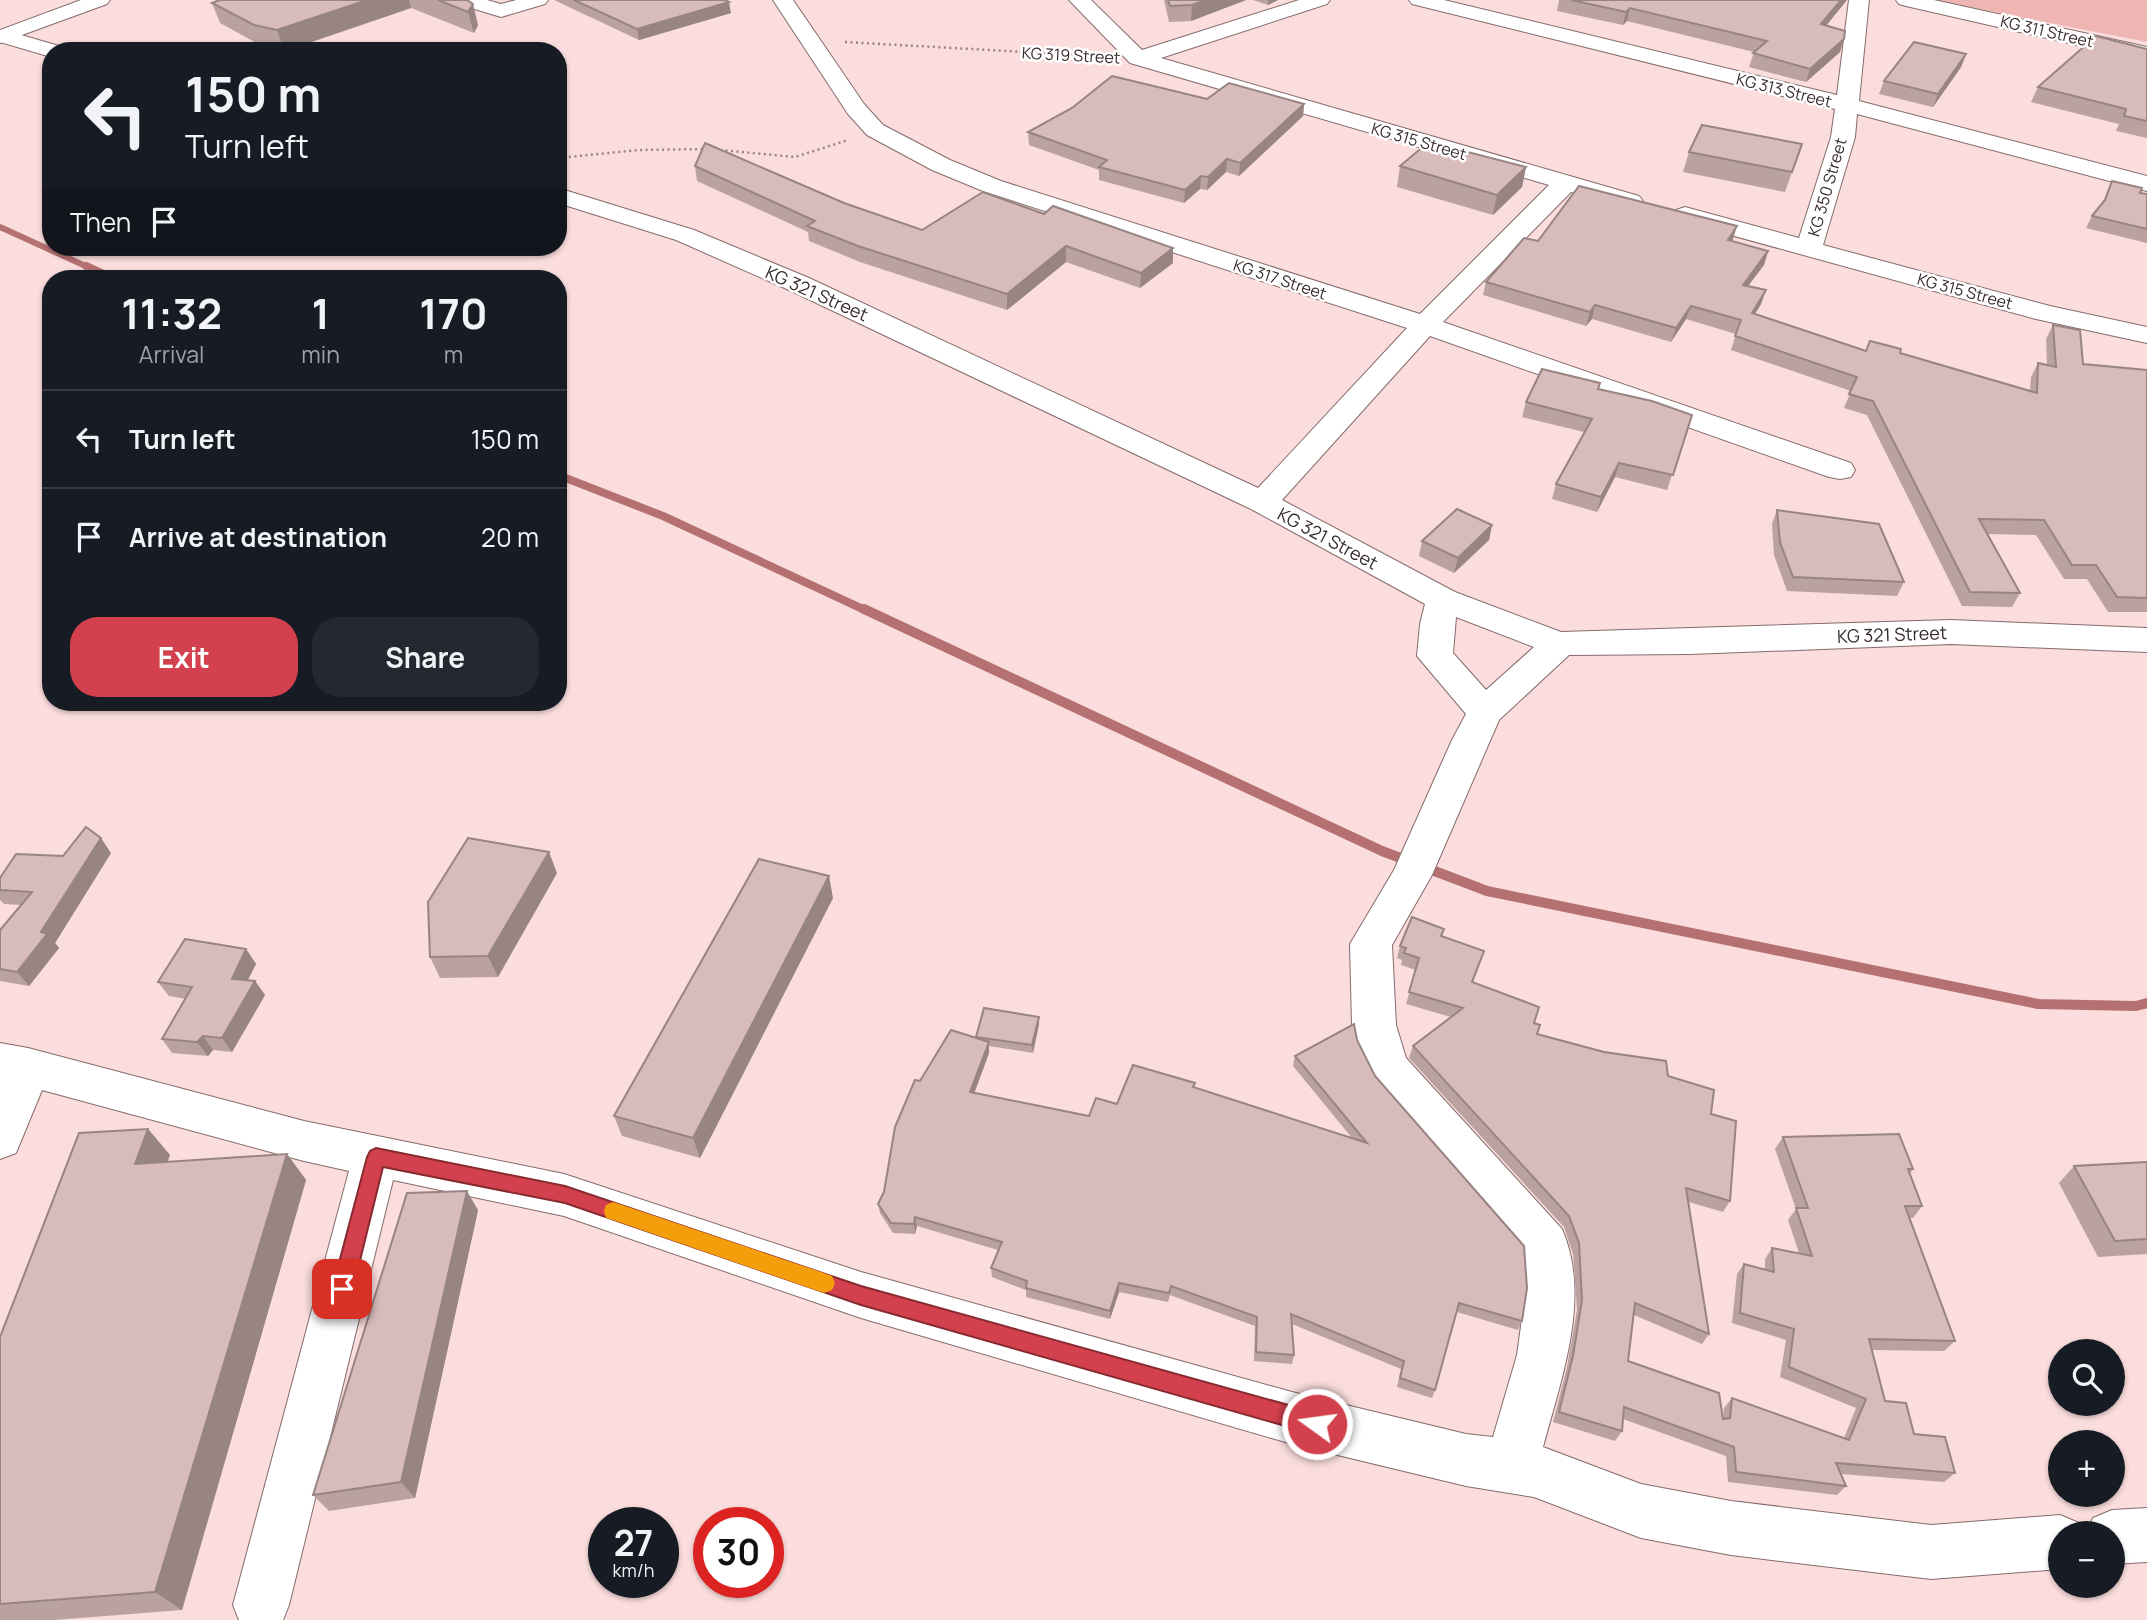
<!DOCTYPE html>
<meta charset="utf-8">
<style>
:root{--surface:#171b24;--page:#242831;--text:#f1f3f6;--muted:#9ea1a6;--line:#363941;--accent:#d2414d}
body{margin:0;font-family:Manrope,sans-serif;background:var(--page);color:var(--text);height:100vh;display:flex;flex-direction:column;font-size:26px;white-space:nowrap}
*{box-sizing:border-box;margin:0}
p{font-size:23px;color:var(--muted)}
.icon{flex:none;width:38px;height:38px;fill:none;stroke:currentColor;stroke-width:2;stroke-linecap:round;stroke-linejoin:round}
.map{position:relative;flex:1;overflow:hidden}
.side{position:absolute;left:42px;top:270px;width:525px;height:441px;display:flex;flex-direction:column;background:var(--surface);border-radius:28px;box-shadow:0 2px 5px #0004}
.side>*{flex:none}
.banner{position:absolute;left:42px;top:42px;width:525px;height:214px;border-radius:28px;box-shadow:0 2px 5px #0004;background:#171b24;color:var(--text);overflow:hidden}
.fabs{position:absolute;left:2048px;top:1339px;display:grid;gap:14px}
.fabs a{display:grid;place-items:center;width:77px;height:77px;border-radius:50%;background:var(--surface);box-shadow:0 2px 5px #0004;font-size:35px}
.speed{position:absolute;left:588px;top:1507px;display:flex;gap:14px;font-size:35px;font-weight:700;text-align:center}
.speed>*{display:grid;place-content:center;width:91px;height:91px;border-radius:50%;background:var(--surface);box-shadow:0 2px 5px #0004;line-height:1}
.speed small{font-size:18px;font-weight:400}
.speed .limit{border:10px solid #d22;background:#fff;color:#111}
.pin{position:absolute;display:grid;place-items:center;width:60px;height:60px;color:#fff;margin:-30px;border-radius:14px;box-shadow:0 4px 10px #0006}
.me{position:absolute;width:77px;margin:-38px;rotate:284deg;stroke-linejoin:round;filter:drop-shadow(0 0 5px #0008)}
.turn{display:flex;align-items:center;gap:24px;height:147px;padding:0 28px;font-size:32px}
.turn .icon{width:91px;height:91px;stroke-width:2.5}
.turn b{display:block;font-size:49px;line-height:60px}
.then{display:flex;align-items:center;height:66px;padding:0 28px;background:#0003;gap:14px;font-size:26px}
.eta{display:flex;justify-content:space-evenly;align-items:center;height:119px;text-align:center}
.eta b{font-size:42px;font-weight:700;line-height:49px}
.button{display:flex;gap:14px;margin-top:auto;padding:14px 28px}
.button a{flex:1;height:80px;border-radius:28px;background:var(--accent);color:#fff;font-size:28px;font-weight:700;line-height:80px;text-align:center}
.button a+a{background:var(--page);color:var(--text)}
ul{padding:0;list-style:none}
li{display:flex;align-items:center;gap:21px;height:98px;padding:0 28px;border-top:2px solid var(--line)}
li div{flex:1}
li b{display:block;font-size:26px}
li em{font-style:normal}
.map>svg:first-child{display:block}
</style>
<div class="map">
<svg width="2147" height="1620" viewBox="0 0 2147 1620">
<rect width="100%" height="100%" fill="#fadddc"/>
<!-- green -->
<polygon fill="#eeb5b3" points="1933,0 2147,0 2147,42"/>
<g fill="none" stroke-linecap="round" stroke-linejoin="round">
<!-- stream-far2 -->
<polyline stroke="#b57171" stroke-width="6" points="0,227 90,268"/>
<!-- stream-far1 -->
<g stroke="#b57171" stroke-width="8">
<polyline points="86,266 112,278"/>
<polyline points="558,475 663,516 867,611"/>
</g>
<!-- stream -->
<polyline stroke="#b57171" stroke-width="10" points="864,609 1382,851 1487,891 2038,1004 2136,1006 2147,1003"/>
<defs>
<g id="street">
<polygon points="455,0 487,0 501,4 516,0 548,0 545,4 501,17 458,4"/>
<path d="M773 0H793L864 104 883 125 950 160 1001 181 1420 314 1549 185 1130 63 1069 0H1091L1142 50 1299 0H1330L1327 4 1161 58 1639 196 1643 201 1639 206 1630 209 1571 192 1443 322 1851 463 1855 470 1851 477 1840 479 1829 477 1430 336 1282 500 1455 592 1561 632 1951 620 2147 628V652L1951 644 1690 654 1569 655 1499 720 1432 875 1392 945 1396 1025 1406 1058 1562 1229C1592 1297 1561 1379 1543 1447L1641 1484 1731 1501 1931 1525 2060 1515 2079 1523 2084 1533H2060V1569L1931 1579 1731 1555 1641 1538 1534 1497 1466 1486 1292 1444 861 1318 564 1216 393 1180 289 1605 283 1620H239L233 1605 349 1171 304 1161 42 1090 16 1153 0 1159V1043L28 1048 304 1121 564 1174 861 1272 1292 1392 1466 1434 1493 1437 1517 1355 1525 1297 1522 1254 1374 1084 1357 1049 1352 1025 1350 944 1394 870 1452 740 1466 714 1417 656 1420 624 1425 604 1251 509 789 290 676 240 558 203V188L694 230 809 278 1258 488 1407 328 983 191 932 170 867 135 848 114ZM1456 617 1534 647 1486 690 1453 653Z"/>
<polygon points="1409,0 1444,0 1837,95 1849,0 1869,0 1859,101 2147,176 2147,191 1857,114 1855,137 1823,245 2050,306 2147,327 2147,343 2036,319 1676,220 1672,215 1676,210 1685,207 1799,238 1831,137 1835,109 1412,4"/>
<polygon points="1896,0 1934,0 2147,47 2147,61 1906,6 1899,4"/>
<polygon points="4,30 59,46 62,51 51,51 51,57 0,42 0,31"/>
<polygon points="2147,1508 2147,1562 2112,1564 2112,1533 2086,1533 2093,1518 2112,1510"/>
</g>
<polygon id="secondary" points="81,0 110,0 107,4 0,43 0,30"/>
</defs>
<!-- street casing -->
<use href="#street" stroke="#846b6a" stroke-width="2"/>
<!-- secondary casing -->
<use href="#secondary" stroke="#846b6a" stroke-width="2"/>
<!-- path -->
<g stroke="#988484" stroke-width="2.5" stroke-dasharray="2 3.5" stroke-linecap="butt">
<polyline points="845,42 1098,56"/>
<polyline points="720,150 795,157 848,140"/>
<polyline points="558,158 639,150 707,149"/>
</g>
<!-- street -->
<use href="#street" fill="#fff" fill-rule="evenodd"/>
<!-- secondary -->
<use href="#secondary" fill="#fff" fill-rule="evenodd"/>
</g>
<!-- wall -->
<g fill="#baa2a1">
<polygon points="217,0 467,0 478,25 474,33 411,8 286,51 282,51 262,46 220,23 212,3"/>
<polygon points="554,0 725,0 731,13 639,40"/>
<polygon points="1164,0 1246,0 1191,21 1169,22"/>
<polygon points="1253,0 1278,0 1268,5"/>
<polygon points="1559,0 1847,0 1826,25 1840,52 1806,82 1749,67 1754,52 1627,21 1623,25 1557,11"/>
<polygon points="2147,49 2147,138 2116,131 2119,124 2031,102 2038,87"/>
<polygon points="1966,54 1961,67 1933,107 1879,94 1884,81"/>
<polygon points="1207,99 1304,104 1303,116 1239,176 1226,172 1207,190 1200,189 1184,203 1099,180 1099,170 1029,145 1028,132"/>
<polygon points="1802,144 1785,192 1683,172 1689,152"/>
<polygon points="1459,155 1526,167 1522,187 1493,215 1397,187 1400,166"/>
<polygon points="695,166 844,203 922,230 1044,214 1173,248 1173,263 1140,288 1066,262 1007,310 860,262 809,241 808,232 697,181"/>
<polygon points="2112,181 2140,193 2147,194 2147,243 2086,228 2092,216 2102,204"/>
<polygon points="1733,239 1732,241 1768,251 1764,265 1748,286 1766,290 1761,304 1755,314 1866,351 1900,353 2030,391 2031,377 2038,363 2047,365 2046,339 2053,325 2083,364 2147,370 2147,612 2108,612 2087,579 2064,579 2036,535 1987,534 2020,593 2012,607 1962,606 1867,415 1844,408 1851,391 1731,350 1736,334 1686,319 1671,342 1592,319 1586,326 1483,295 1486,282 1538,241"/>
<polygon points="1598,389 1692,415 1667,490 1615,477 1597,512 1552,499 1556,484 1584,432 1522,417 1526,402"/>
<polygon points="1777,510 1904,582 1897,596 1787,591 1774,555 1772,524"/>
<polygon points="1492,525 1489,540 1454,573 1419,556 1422,541"/>
<polygon points="111,853 55,943 59,948 29,986 0,981 0,930 21,905 4,904 0,900 0,878 63,856"/>
<polygon points="557,873 498,977 440,978 430,957"/>
<polygon points="833,898 700,1158 622,1136 614,1116"/>
<polygon points="1444,929 1442,936 1484,951 1473,982 1534,1023 1537,1034 1668,1076 1711,1114 1730,1201 1723,1212 1689,1202 1709,1334 1702,1344 1634,1315 1628,1361 1723,1419 1724,1408 1732,1398 1844,1438 1856,1408 1780,1377 1786,1340 1732,1323 1737,1274 1744,1264 1765,1270 1765,1259 1772,1248 1799,1253 1788,1220 1796,1209 1775,1149 1783,1137 1913,1169 1910,1174 1922,1206 1913,1218 1909,1218 1955,1341 1944,1351 1872,1350 1885,1401 1914,1434 1955,1473 1944,1482 1841,1474 1846,1486 1837,1495 1728,1482 1726,1456 1623,1419 1622,1431 1615,1441 1553,1422 1567,1367 1577,1310 1573,1254 1564,1227 1409,1058 1413,1046 1451,1017 1406,1004 1416,970 1401,965 1402,960 1397,958 1400,946"/>
<polygon points="246,949 256,964 248,980 255,981 265,995 232,1052 213,1050 208,1056 172,1053 162,1039 186,999 169,996 158,982"/>
<polygon points="1039,1024 1033,1053 989,1046 989,1053 974,1093 1089,1116 1117,1104 1195,1083 1194,1087 1352,1138 1293,1066 1295,1056 1357,1040 1375,1076 1522,1321 1518,1330 1457,1312 1435,1390 1432,1398 1397,1387 1401,1369 1292,1324 1294,1355 1292,1364 1254,1361 1255,1326 1170,1295 1168,1302 1119,1292 1110,1319 1026,1297 1026,1290 992,1277 991,1268 998,1250 917,1226 915,1234 893,1233 880,1213 878,1204 884,1192 920,1081 976,1038 976,1037"/>
<polygon points="148,1129 170,1155 167,1162 287,1154 306,1180 182,1610 55,1620 0,1620 0,1337"/>
<polygon points="2147,1162 2147,1254 2098,1257 2059,1183 2074,1166"/>
<polygon points="478,1210 415,1498 329,1511 313,1495"/>
</g>
<!-- shaded-wall -->
<g fill="#978483">
<polygon points="367,0 409,0 411,8 284,51 277,30"/>
<polygon points="1206,0 1246,0 1191,21 1192,5"/>
<polygon points="1268,0 1278,0 1268,5"/>
<polygon points="1841,0 1847,0 1817,37 1821,24"/>
<polygon points="729,2 731,13 639,40 637,29"/>
<polygon points="473,4 478,25 474,33 468,12"/>
<polygon points="1630,8 1627,21 1623,25 1626,12"/>
<polygon points="1844,39 1840,52 1806,82 1810,69"/>
<polygon points="1966,54 1961,67 1933,107 1938,94"/>
<polygon points="1304,104 1303,116 1239,176 1240,163"/>
<polygon points="1227,159 1226,172 1207,190 1208,177"/>
<polygon points="1526,167 1522,187 1493,215 1497,195"/>
<polygon points="1201,176 1200,189 1184,203 1185,190"/>
<polygon points="1737,226 1733,239 1724,253 1728,240"/>
<polygon points="1066,246 1066,262 1007,310 1007,294"/>
<polygon points="1173,248 1173,263 1140,288 1141,273"/>
<polygon points="1768,251 1764,265 1738,299 1743,285"/>
<polygon points="1766,290 1761,304 1747,327 1752,313"/>
<polygon points="1595,305 1592,319 1586,326 1590,312"/>
<polygon points="1691,306 1686,319 1671,342 1676,328"/>
<polygon points="1619,463 1615,477 1597,512 1601,497"/>
<polygon points="1492,525 1489,540 1454,573 1458,558"/>
<polygon points="101,838 111,853 55,943 59,948 29,986 17,972"/>
<polygon points="549,852 557,873 498,977 488,956"/>
<polygon points="829,876 833,898 700,1158 693,1138"/>
<polygon points="246,949 256,964 241,993 232,979"/>
<polygon points="255,981 265,995 232,1052 222,1038"/>
<polygon points="1039,1017 1039,1024 1033,1053 1032,1045"/>
<polygon points="203,1036 213,1050 208,1056 197,1042"/>
<polygon points="989,1042 989,1053 971,1102 970,1092"/>
<polygon points="148,1129 170,1155 158,1190 135,1164"/>
<polygon points="287,1154 306,1180 182,1610 155,1592"/>
<polygon points="467,1191 478,1210 415,1498 401,1482"/>
<polygon points="915,1217 917,1226 915,1234 914,1224"/>
<polygon points="1119,1283 1119,1292 1110,1319 1110,1311"/>
</g>
<!-- building -->
<g fill="#d8bcbb" stroke="#978483" stroke-width="2">
<polygon points="220,0 367,0 277,30 254,25 212,3"/>
<polygon points="438,0 467,0 473,4 468,12"/>
<polygon points="574,0 725,0 729,2 637,29"/>
<polygon points="1168,0 1206,0 1192,5 1170,6"/>
<polygon points="1571,0 1841,0 1821,24 1845,31 1844,39 1810,69 1753,53 1767,41 1630,8 1626,12"/>
<polygon points="2096,36 2147,49 2147,121 2124,116 2126,109 2038,87"/>
<polygon points="1914,42 1966,54 1938,94 1884,81"/>
<polygon points="1112,76 1207,99 1229,83 1304,104 1240,163 1227,159 1208,177 1201,176 1185,190 1099,167 1107,160 1028,132 1072,108"/>
<polygon points="1702,125 1802,144 1792,172 1689,152"/>
<polygon points="705,143 844,203 922,230 983,192 1044,214 1053,206 1173,248 1141,273 1066,246 1007,294 858,246 807,226 815,221 695,166"/>
<polygon points="1425,145 1459,155 1464,151 1526,167 1497,195 1400,166"/>
<polygon points="2112,181 2142,188 2140,193 2147,194 2147,229 2092,216 2105,200"/>
<polygon points="1579,186 1737,226 1728,240 1768,251 1743,285 1766,290 1752,313 1866,351 1870,341 1901,349 1900,353 2037,393 2038,363 2056,367 2053,325 2080,330 2083,364 2147,370 2147,598 2117,597 2096,565 2072,565 2044,520 1979,519 2020,593 1970,592 1873,401 1849,394 1857,377 1735,336 1741,320 1691,306 1676,328 1595,305 1590,312 1486,282 1524,238 1538,241"/>
<polygon points="1542,369 1600,383 1598,389 1652,401 1692,415 1673,475 1619,463 1601,497 1556,484 1592,419 1526,402"/>
<polygon points="1457,509 1492,525 1458,558 1422,541"/>
<polygon points="1777,510 1879,524 1904,582 1793,577 1780,542"/>
<polygon points="86,827 101,838 41,932 47,934 17,972 0,969 0,930 32,892 0,890 0,878 16,854 63,856"/>
<polygon points="468,838 549,852 488,956 430,957 428,902"/>
<polygon points="759,859 829,876 693,1138 614,1116"/>
<polygon points="1412,917 1444,929 1441,936 1484,951 1472,982 1539,1007 1534,1023 1540,1025 1537,1034 1604,1052 1666,1061 1668,1076 1714,1090 1711,1114 1736,1121 1730,1201 1686,1188 1709,1334 1635,1303 1628,1361 1719,1393 1723,1419 1730,1418 1732,1398 1849,1440 1866,1399 1789,1367 1794,1329 1740,1313 1744,1264 1774,1272 1772,1248 1812,1256 1796,1208 1808,1208 1783,1137 1899,1134 1913,1169 1908,1169 1922,1206 1905,1206 1955,1341 1869,1339 1885,1401 1906,1403 1914,1434 1945,1437 1955,1473 1836,1463 1846,1486 1736,1472 1734,1447 1624,1407 1622,1431 1559,1412 1573,1356 1582,1300 1579,1243 1569,1216 1413,1046 1463,1008 1409,992 1419,958 1404,953 1406,948 1400,946"/>
<polygon points="185,939 246,949 232,979 255,981 222,1038 203,1036 197,1042 162,1039 192,987 158,982"/>
<polygon points="984,1008 1039,1017 1032,1045 976,1037"/>
<polygon points="1354,1024 1357,1040 1375,1076 1524,1246 1527,1288 1522,1321 1459,1303 1435,1390 1400,1378 1404,1361 1291,1314 1294,1355 1256,1352 1257,1317 1171,1286 1169,1293 1119,1283 1110,1311 1026,1288 1027,1281 991,1268 1002,1242 915,1217 914,1224 891,1223 878,1204 884,1192 895,1127 915,1080 920,1081 951,1030 989,1042 970,1092 1089,1116 1096,1098 1117,1104 1133,1065 1195,1083 1193,1087 1367,1143 1295,1056"/>
<polygon points="148,1129 135,1164 287,1154 155,1592 0,1604 0,1337 79,1133"/>
<polygon points="2147,1162 2147,1239 2115,1241 2074,1166"/>
<polygon points="467,1191 401,1482 313,1495 407,1193"/>
</g>
<!-- route -->
<polygon fill="#d2414d" stroke="#882a32" stroke-width="2" points="376,1148 565,1186 861,1286 1317,1413 1324,1416 1328,1424 1324,1431 1317,1435 861,1305 565,1203 383,1167 353,1289 350,1295 342,1298 335,1295 332,1289 367,1157 370,1151"/>
<!-- slow -->
<polygon fill="#f59e0b" points="613,1202 824,1273 832,1276 835,1283 832,1290 824,1293 613,1220 606,1218 604,1211 606,1205"/>
<g text-anchor="middle" dominant-baseline="central" stroke-width="5" stroke-linejoin="round" paint-order="stroke">
<!-- far-street labels -->
<g font-size="16" fill="#372c2c" stroke="#fff">
<text transform="translate(2047 31) rotate(13)">KG 311 Street</text>
<text transform="translate(1071 55) rotate(3)">KG 319 Street</text>
<text transform="translate(1784 90) rotate(14)">KG 313 Street</text>
<text transform="translate(1419 141) rotate(16)">KG 315 Street</text>
<text transform="translate(1827 187) rotate(-74)">KG 350 Street</text>
<text transform="translate(1280 279) rotate(18)">KG 317 Street</text>
<text transform="translate(1965 291) rotate(15)">KG 315 Street</text>
</g>
<!-- street labels -->
<g font-size="18" fill="#372c2c" stroke="#fff">
<text transform="translate(817 293) rotate(24)">KG 321 Street</text>
<text transform="translate(1328 538) rotate(28)">KG 321 Street</text>
<text transform="translate(1892 634) rotate(-2)">KG 321 Street</text>
</g>
</g>
</svg>
<div class="fabs">
<a><svg class="icon" aria-label="search" viewBox="0 0 24 24"><circle cx="10" cy="10" r="6"/><path d="M15 15l6 6"/></svg></a>
<a>+</a>
<a>−</a>
</div>
<div class="speed"><div>27<small>km/h</small></div><div class="limit">30</div></div>
<div class="pin" style="left:342px;top:1289px;background:#d93025"><svg class="icon" aria-label="arrive" viewBox="0 0 24 24"><path d="M6 21V4h12l-3 4 3 4H6"/></svg></div>
<svg class="me" style="left:1317px;top:1424px" viewBox="-20 -20 40 40"><circle r="17" fill="#d2414d" stroke="#fff" stroke-width="3"/><path d="M0-11L8 9 0 5-8 9z" fill="#fff"/></svg>
<div class="banner">
<div class="turn"><svg class="icon" aria-label="left" viewBox="0 0 24 24"><path d="M17 20v-9H6M10 6l-5 5 5 5"/></svg><div><b>150 m</b>Turn left</div></div>
<div class="then">Then<svg class="icon" aria-label="arrive" viewBox="0 0 24 24"><path d="M6 21V4h12l-3 4 3 4H6"/></svg></div>
</div>
<section class="side">
<div class="eta">
<div><b>11:32</b><p>Arrival</p></div>
<div><b>1</b><p>min</p></div>
<div><b>170</b><p>m</p></div>
</div>
<ul>
<li><svg class="icon" aria-label="left" viewBox="0 0 24 24"><path d="M17 20v-9H6M10 6l-5 5 5 5"/></svg><div><b>Turn left</b></div><em>150 m</em></li>
<li><svg class="icon" aria-label="arrive" viewBox="0 0 24 24"><path d="M6 21V4h12l-3 4 3 4H6"/></svg><div><b>Arrive at destination</b></div><em>20 m</em></li>
</ul>
<div class="button"><a>Exit</a><a>Share</a></div>
</section>
</div>
